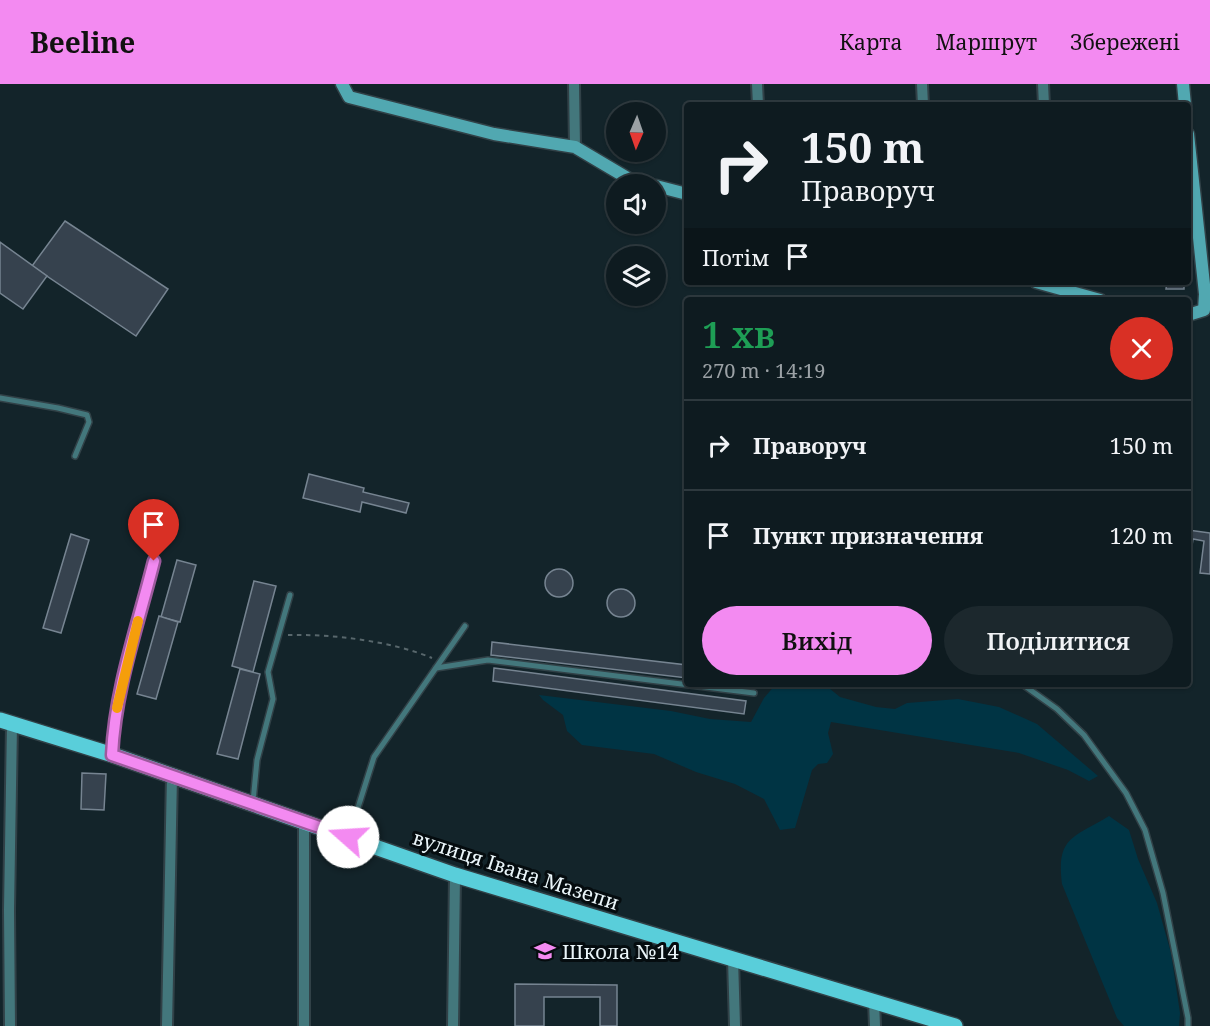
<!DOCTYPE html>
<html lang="uk">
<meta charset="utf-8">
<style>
:root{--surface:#0e1b20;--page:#1c282d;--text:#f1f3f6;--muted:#9ba1a5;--line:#2e393e;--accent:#f38af1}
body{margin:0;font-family:"Noto Serif",serif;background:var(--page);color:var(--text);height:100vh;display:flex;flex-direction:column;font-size:22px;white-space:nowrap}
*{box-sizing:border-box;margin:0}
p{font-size:20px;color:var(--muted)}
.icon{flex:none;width:33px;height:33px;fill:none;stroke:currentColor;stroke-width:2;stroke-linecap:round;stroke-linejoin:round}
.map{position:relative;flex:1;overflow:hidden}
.side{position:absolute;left:684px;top:213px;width:507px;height:390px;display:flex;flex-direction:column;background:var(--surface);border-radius:6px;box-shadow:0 2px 4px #0004,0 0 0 2px var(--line)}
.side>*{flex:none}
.guide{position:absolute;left:684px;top:18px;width:507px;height:183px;border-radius:6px;box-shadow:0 2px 4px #0004,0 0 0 2px var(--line);background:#0e1b20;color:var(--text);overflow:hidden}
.needle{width:39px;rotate:182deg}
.controls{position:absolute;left:606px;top:18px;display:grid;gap:12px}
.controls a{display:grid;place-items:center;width:60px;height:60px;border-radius:50%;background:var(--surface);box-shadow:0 2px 4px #0004,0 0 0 2px var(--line);font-size:30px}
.pin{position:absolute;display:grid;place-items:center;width:51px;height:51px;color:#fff;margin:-62px -26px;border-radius:50% 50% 50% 0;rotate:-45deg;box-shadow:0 0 6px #0007}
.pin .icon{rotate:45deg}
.me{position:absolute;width:66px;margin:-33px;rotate:289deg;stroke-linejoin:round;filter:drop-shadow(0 0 4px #0008)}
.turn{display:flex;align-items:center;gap:21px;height:126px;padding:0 18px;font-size:27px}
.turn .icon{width:78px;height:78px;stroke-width:2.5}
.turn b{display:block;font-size:42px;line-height:51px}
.then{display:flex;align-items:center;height:57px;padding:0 18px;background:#0003;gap:12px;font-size:22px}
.round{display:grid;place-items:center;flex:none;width:63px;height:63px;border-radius:32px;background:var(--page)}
.summary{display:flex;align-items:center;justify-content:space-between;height:102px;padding:0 18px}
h1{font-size:36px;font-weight:600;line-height:45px;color:#1e9e55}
.primary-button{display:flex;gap:12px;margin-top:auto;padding:12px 18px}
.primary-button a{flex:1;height:69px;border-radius:36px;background:var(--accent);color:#111;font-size:24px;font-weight:600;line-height:69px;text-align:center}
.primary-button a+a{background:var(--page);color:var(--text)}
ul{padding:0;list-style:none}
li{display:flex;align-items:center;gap:18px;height:90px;padding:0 18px;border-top:2px solid var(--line)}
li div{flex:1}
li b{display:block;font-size:22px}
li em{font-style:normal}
header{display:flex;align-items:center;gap:36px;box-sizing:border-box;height:84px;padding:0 30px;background:var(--accent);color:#111}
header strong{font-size:28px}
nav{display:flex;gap:33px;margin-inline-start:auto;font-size:21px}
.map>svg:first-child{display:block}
</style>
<header>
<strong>Beeline</strong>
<nav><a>Карта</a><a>Маршрут</a><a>Збережені</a></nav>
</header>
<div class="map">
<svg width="1210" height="942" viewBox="0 0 1210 942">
<rect width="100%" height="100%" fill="#13242a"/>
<!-- green -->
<g fill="#003444">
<polygon points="776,600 824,600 840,613 876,623 895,625 907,619 958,615 999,623 1037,640 1098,692 1089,697 1068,686 1019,669 831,638 828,649 833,670 827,679 818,680 812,686 795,744 780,746 764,715 735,700 696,688 654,670 582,661 567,647 563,631 543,616 539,611 671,627 710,635 751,638 764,614"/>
<path d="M1109 732 1129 746 1138 775 1157 819 1171 869 1180 929 1179 942H1124L1117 934 1062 800C1056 753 1073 754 1109 732Z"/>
</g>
<!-- building -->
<g fill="#36424e" stroke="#768491" stroke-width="1.5">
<polygon points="65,137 168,205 136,252 32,182"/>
<polygon points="0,158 47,192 23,225 0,209"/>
<polygon points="1167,198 1184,198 1184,205 1166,205"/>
<polygon points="309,390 364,404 363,408 409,419 406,429 362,418 360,428 303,414"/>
<polygon points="1188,446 1210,449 1210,490 1200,489 1204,457 1193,455 1188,488"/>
<polygon points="71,450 89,456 61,549 43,544"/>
<polygon points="177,476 196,481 180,538 161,533"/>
<circle cx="559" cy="499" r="14"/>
<polygon points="254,497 276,502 253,588 232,582"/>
<circle cx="621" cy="519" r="14"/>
<polygon points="159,532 178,538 156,615 137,610"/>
<polygon points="492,558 687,581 687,594 491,571"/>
<polygon points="494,584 746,617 744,630 493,597"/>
<polygon points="240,585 260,590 238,675 217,670"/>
<polygon points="733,600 760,600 759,603"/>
<polygon points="82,689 106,690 104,726 81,725"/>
<polygon points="515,900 617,901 617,942 600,942 600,913 544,913 544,942 515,942"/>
</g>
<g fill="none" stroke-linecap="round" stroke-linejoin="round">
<defs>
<g id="lane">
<polyline points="0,314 58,324 87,331 89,338 75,372"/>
<polyline points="436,584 488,576 754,609"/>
<polyline points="1022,600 1057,625 1084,651 1126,709 1145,746 1163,809 1188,934 1188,942"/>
<path d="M113 669C114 604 138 540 154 477"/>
<polyline points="253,718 257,676 273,615 268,588 290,511"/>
<polyline points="349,752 374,673 465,542"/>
</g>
<g id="street">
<polyline points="574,0 575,63"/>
<polyline points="757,0 758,21"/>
<polyline points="922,0 923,21"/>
<polyline points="1043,0 1044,21"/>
<polyline points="733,875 735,942"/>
<polyline points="874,917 875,942"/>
<polyline points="10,942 9,826 12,640"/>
<polyline points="167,942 172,691"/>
<polyline points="304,942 304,738"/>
<polyline points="453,942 455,791"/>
</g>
<g id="secondary">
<polyline points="342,0 349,13 494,50 575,63 629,95 650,100"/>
<polyline points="1183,0 1185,21"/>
<polyline points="1188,50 1205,210 1204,226 1188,231"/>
<polyline points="656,102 687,110"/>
<polyline points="1036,198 1100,216"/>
</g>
<polyline id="primary" points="0,636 113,671 455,791 955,942"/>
</defs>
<!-- lane casing -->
<use href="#lane" stroke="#314147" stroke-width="8"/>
<!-- street casing -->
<use href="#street" stroke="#314147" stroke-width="14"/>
<!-- secondary casing -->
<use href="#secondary" stroke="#314147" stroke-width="15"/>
<!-- primary casing -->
<use href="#primary" stroke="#314147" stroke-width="18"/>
<!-- path -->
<path stroke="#58676c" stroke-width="2" stroke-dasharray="4.5 4.5" stroke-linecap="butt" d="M288 551C333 550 391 557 432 574"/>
<!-- lane -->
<use href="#lane" stroke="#43777c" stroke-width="5"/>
<!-- street -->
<use href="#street" stroke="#43777c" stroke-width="10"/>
<!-- secondary -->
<use href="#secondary" stroke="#51a8b1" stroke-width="12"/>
<!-- primary -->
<use href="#primary" stroke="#59ceda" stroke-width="15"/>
</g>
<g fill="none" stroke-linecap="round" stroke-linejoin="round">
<defs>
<path id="route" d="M154 477C138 541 115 605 112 671L348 753"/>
</defs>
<!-- route casing -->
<use href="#route" stroke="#9e5a9d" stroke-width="15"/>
<!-- route -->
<use href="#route" stroke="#f38af1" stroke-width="10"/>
<!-- slow -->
<polyline stroke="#f59e0b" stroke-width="10" points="117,624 138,537"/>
</g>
<!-- icons -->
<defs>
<symbol id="school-bare" viewBox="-9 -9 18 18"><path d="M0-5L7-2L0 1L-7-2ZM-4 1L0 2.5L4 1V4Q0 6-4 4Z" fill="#f38af1" stroke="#050c0f" stroke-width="2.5" paint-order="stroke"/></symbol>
</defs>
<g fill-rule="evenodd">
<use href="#school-bare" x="530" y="852" width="30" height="30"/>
</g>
<g text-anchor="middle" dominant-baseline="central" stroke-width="6" stroke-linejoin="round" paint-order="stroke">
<!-- street labels -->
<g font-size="20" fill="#eaf5f9" stroke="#050c0f">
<text transform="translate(516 786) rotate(18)">вулиця Івана Мазепи</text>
</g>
<!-- poi labels -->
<g font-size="20" fill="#eaf5f9" stroke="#050c0f" text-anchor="start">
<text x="562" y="867">Школа №14</text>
</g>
</g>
</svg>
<div class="controls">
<a><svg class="needle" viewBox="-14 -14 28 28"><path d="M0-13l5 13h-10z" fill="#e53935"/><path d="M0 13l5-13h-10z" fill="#9ba1a5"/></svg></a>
<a><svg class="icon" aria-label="sound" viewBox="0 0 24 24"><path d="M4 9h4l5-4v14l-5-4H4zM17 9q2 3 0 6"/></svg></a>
<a><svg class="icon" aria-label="layers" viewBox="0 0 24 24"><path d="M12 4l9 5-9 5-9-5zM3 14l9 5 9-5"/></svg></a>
</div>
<div class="pin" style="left:154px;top:477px;background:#d93025"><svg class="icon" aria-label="arrive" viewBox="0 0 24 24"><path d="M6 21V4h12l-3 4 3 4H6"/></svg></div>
<svg class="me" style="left:348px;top:753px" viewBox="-20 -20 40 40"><circle r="19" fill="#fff"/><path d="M0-13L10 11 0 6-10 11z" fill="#f38af1"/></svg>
<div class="guide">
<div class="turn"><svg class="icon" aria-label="right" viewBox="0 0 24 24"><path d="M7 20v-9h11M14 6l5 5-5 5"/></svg><div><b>150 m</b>Праворуч</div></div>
<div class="then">Потім<svg class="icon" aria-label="arrive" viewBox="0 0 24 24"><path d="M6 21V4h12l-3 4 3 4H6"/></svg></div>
</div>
<section class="side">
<div class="summary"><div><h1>1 хв</h1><p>270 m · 14:19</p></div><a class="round" style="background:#d93025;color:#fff"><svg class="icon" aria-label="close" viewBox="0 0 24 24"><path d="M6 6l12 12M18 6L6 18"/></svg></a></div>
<ul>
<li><svg class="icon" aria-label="right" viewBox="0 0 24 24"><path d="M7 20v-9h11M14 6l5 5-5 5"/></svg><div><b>Праворуч</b></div><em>150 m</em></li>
<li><svg class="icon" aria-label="arrive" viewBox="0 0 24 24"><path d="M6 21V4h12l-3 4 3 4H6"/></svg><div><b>Пункт призначення</b></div><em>120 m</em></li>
</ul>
<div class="primary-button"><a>Вихід</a><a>Поділитися</a></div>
</section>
</div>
